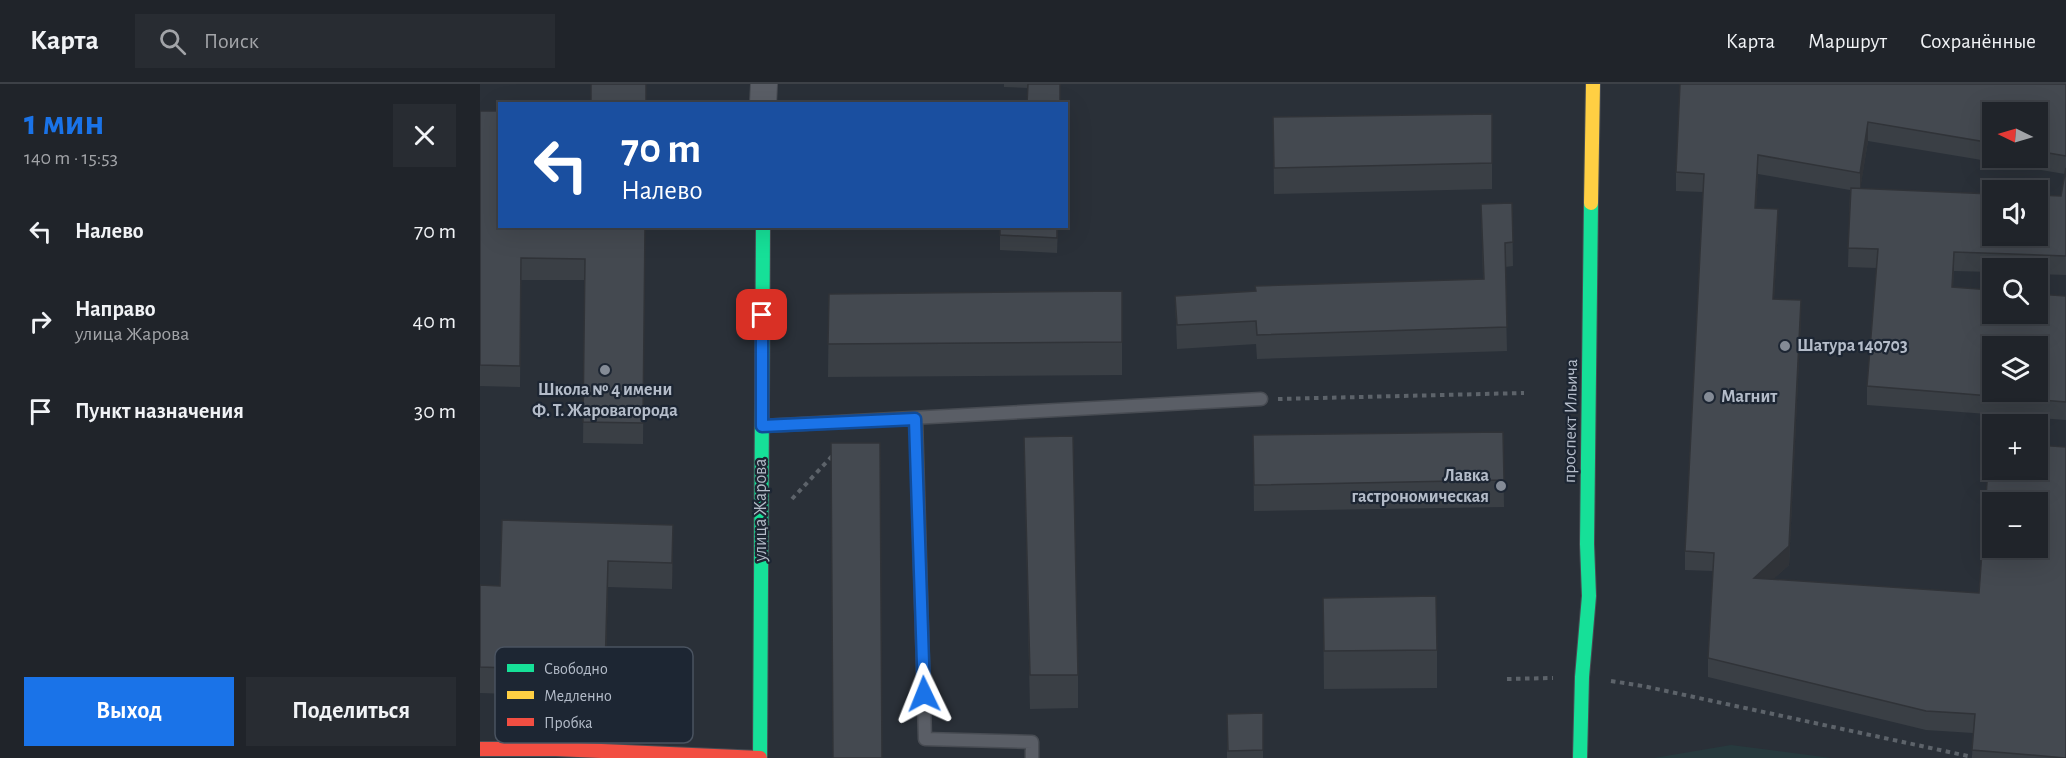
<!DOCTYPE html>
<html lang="ru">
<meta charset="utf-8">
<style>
:root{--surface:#20242a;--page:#282c32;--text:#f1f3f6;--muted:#a2a4a8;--line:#3d4147;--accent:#1a73e8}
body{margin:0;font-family:"Alegreya Sans",sans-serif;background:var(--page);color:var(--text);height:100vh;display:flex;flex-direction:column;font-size:22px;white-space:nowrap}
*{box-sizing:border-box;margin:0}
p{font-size:20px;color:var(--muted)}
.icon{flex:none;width:33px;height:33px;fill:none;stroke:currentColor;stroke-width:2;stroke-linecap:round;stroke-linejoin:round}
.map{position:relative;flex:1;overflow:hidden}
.panel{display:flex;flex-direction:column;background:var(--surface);width:480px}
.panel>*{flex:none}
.guide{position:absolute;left:18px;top:18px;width:570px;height:126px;border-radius:0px;box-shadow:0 6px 24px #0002,0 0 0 2px var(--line);background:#1a4fa0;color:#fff;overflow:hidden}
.needle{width:39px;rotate:275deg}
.buttons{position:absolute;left:1502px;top:18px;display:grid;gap:12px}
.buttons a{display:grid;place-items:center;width:66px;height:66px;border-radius:0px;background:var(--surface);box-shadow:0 6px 24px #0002,0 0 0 2px var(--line);font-size:30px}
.pin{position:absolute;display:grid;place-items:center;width:51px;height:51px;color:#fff;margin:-26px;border-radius:12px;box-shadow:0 3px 9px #0006}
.me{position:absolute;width:66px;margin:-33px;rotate:358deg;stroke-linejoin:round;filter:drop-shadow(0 0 4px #0008)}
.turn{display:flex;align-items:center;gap:21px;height:126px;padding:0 24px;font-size:27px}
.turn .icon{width:78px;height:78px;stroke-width:2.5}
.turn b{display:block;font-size:42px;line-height:51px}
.round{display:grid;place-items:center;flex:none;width:63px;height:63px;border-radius:0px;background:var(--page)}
.head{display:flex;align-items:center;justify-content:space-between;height:102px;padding:0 24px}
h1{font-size:36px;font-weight:700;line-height:45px;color:var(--accent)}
.primary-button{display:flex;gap:12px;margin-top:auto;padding:12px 24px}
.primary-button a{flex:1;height:69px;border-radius:0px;background:var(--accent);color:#fff;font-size:24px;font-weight:700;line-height:69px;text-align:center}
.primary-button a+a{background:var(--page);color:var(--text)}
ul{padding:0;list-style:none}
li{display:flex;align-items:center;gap:18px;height:90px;padding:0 24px}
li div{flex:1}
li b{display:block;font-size:22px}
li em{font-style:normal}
header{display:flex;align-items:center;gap:36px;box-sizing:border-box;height:84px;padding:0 30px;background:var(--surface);border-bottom:2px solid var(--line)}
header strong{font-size:28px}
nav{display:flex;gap:33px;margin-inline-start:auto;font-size:21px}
.search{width:420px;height:54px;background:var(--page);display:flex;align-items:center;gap:15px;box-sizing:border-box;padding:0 21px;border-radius:0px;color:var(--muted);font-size:22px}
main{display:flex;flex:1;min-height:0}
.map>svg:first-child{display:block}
</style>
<header>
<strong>Карта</strong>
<div class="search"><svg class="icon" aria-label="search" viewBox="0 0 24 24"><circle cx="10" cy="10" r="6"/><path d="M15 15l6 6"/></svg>Поиск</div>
<nav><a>Карта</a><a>Маршрут</a><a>Сохранённые</a></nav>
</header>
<main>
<section class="panel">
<div class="head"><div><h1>1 мин</h1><p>140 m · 15:53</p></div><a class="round"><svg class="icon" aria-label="close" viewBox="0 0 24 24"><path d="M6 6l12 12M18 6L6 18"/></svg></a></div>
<ul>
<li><svg class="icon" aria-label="left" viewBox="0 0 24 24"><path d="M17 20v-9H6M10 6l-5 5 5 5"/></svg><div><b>Налево</b></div><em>70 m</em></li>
<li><svg class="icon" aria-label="right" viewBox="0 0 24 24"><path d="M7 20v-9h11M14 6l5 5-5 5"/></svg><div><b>Направо</b><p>улица Жарова</p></div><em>40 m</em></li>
<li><svg class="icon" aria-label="arrive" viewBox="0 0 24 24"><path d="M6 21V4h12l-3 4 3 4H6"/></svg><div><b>Пункт назначения</b></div><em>30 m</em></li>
</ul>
<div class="primary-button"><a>Выход</a><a>Поделиться</a></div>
</section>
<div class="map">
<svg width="1586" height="674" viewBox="0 0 1586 674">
<rect width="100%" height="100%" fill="#2a3038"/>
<!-- green -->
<polygon fill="#273a3e" points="1251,661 1351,674 1174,674"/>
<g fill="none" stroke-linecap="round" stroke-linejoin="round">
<defs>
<g id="lane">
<polyline points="436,335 445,655 552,658 552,674"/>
<polyline points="283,342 781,315"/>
</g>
<polyline id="street" points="283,20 284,0"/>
<g id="fast">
<polyline points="280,674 283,142"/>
<polyline points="1100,674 1102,593 1109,512 1107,460 1111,119"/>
</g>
<polyline id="slow" points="1111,119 1113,0"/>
<polyline id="jam" points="0,665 76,665 280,674"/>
</defs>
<!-- lane casing -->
<use href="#lane" stroke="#484c53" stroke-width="15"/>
<!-- street casing -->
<use href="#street" stroke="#484c53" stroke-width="28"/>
<!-- fast casing -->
<use href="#fast" stroke="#484c53" stroke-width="16"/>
<!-- slow casing -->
<use href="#slow" stroke="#484c53" stroke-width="16"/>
<!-- jam casing -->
<use href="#jam" stroke="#484c53" stroke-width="16"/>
<!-- path -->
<g stroke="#5d636a" stroke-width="4" stroke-dasharray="4.5 4.5" stroke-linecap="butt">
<polyline points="798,315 1044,309"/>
<polyline points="312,415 354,370"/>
<polyline points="1027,595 1073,594"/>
<polyline points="1131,597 1163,602 1497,674"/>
</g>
<!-- lane -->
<use href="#lane" stroke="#5a5e66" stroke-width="12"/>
<!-- street -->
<use href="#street" stroke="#5a5e66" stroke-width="26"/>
<!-- fast -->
<use href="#fast" stroke="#16e098" stroke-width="14"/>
<!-- slow -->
<use href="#slow" stroke="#ffcf43" stroke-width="14"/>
<!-- jam -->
<use href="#jam" stroke="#f24e42" stroke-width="14"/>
</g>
<!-- wall -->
<g fill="#3a3f45" fill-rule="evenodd">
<polygon points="524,0 581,0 548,4 524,3"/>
<path d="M1200 0H1586V191L1557 190V184H1512V188L1474 187 1473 203 1586 212V336L1387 321V302L1397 184 1368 183 1370 106 1278 90 1276 124 1298 144 1294 215 1321 235 1309 481 1293 495 1586 674H1492L1493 649 1446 646 1228 593V574L1233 487 1205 486V467L1223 108 1196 107V88ZM1512 28H1557V74H1512ZM1388 57 1585 90 1581 112 1380 105Z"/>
<polygon points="0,27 20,142 165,142 163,360 103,359 105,196 41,196 40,303 0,302"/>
<polygon points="1012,30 1012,105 794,110 793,33"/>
<polygon points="1032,119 1033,182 1025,183 1027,267 777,275 776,260 697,265 695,212 1003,195 1001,120"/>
<polygon points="520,142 578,142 577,169 520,166"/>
<polygon points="642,207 642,291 348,293 349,210"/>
<polygon points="1023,348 1024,423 774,427 773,351"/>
<polygon points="544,353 598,591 598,624 550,625"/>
<polygon points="22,436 193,468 192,505 128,503 125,613 0,609 0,501 20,502"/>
<polygon points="843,514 957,566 957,604 844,605"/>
<polygon points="783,629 783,674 747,674 747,630"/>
</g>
<!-- shaded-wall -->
<g fill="#303338">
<polygon points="1388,38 1388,57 1380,107 1380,89"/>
<polygon points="1278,71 1278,90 1275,142 1275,124"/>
<polygon points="1298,125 1298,144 1293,234 1293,215"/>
<polygon points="1474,168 1474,187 1472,222 1472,203"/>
<polygon points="1321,216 1321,235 1309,481 1274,513 1274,494"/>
<polygon points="193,441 193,468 192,505 192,479"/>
<polygon points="128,477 128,503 125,613 125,587"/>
</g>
<!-- building -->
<g fill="#444950" stroke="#303338" stroke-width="1.5" fill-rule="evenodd">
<rect x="111" y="0" width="55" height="20"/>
<polygon points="548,0 580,0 580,20 547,20"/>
<path d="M1200 0H1586V72L1557 67V28H1512V59L1388 38 1380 89 1278 71 1275 124 1298 125 1293 215 1321 216 1309 462 1274 494 1499 509 1510 357 1512 358V386H1557V361L1586 363V674L1492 666 1495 630 1446 627 1228 574 1234 469 1205 467 1224 90 1196 88ZM1512 418H1557V464H1512Z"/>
<polygon points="0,27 20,27 20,142 165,142 163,339 103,338 105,175 41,174 40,282 0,281"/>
<polygon points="1012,30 1012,79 794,84 793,33"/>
<path d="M1586 84V172L1474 168 1472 203 1512 206V230H1557V210L1586 212V318L1387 302 1398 165 1368 164 1371 104 1512 110V152H1557V111L1581 112ZM1512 262H1557V308H1512Z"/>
<polygon points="1032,119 1033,158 1025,159 1027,243 777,251 776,237 697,241 695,212 776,207 775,202 1004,195 1001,120"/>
<polygon points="520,142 577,142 577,154 520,151"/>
<polygon points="642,207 642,258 348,260 349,210"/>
<polygon points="1023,348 1024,396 774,401 773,351"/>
<polygon points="593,352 598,591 550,591 544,353"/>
<polygon points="351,359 400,359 402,674 353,674"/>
<polygon points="22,436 193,441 192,479 128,477 125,587 0,583 0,501 20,502"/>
<polygon points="956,512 957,566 844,567 843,514"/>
<polygon points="783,629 783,666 748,667 747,630"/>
</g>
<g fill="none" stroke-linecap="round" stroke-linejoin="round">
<defs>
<polyline id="route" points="282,231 282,342 435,335 444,610"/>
</defs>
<!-- route casing -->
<use href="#route" stroke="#114b97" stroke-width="15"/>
<!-- route -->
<use href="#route" stroke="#1a73e8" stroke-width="10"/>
</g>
<!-- markers -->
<g fill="#848b96" stroke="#1d2633" stroke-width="2">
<circle cx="1305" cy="262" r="6"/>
<circle cx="125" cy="286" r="6"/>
<circle cx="1229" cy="313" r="6"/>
<circle cx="1021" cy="402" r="6"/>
</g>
<g text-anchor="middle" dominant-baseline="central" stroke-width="4.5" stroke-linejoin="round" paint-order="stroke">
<!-- poi labels -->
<g font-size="18" font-weight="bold" fill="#b4bcc9" stroke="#1d2633" text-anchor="start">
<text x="1317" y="262">Шатура 140703</text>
<text x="125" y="306" text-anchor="middle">Школа № 4 имени<tspan x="125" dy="21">Ф. Т. Жаровагорода</tspan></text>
<text x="1241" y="313">Магнит</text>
<text x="1009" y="392" text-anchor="end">Лавка<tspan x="1009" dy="21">гастрономическая</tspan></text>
</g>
<!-- street labels -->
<g font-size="18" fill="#b4bcc9" stroke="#1d2633">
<text transform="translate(1091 337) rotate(-89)">проспект Ильича</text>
<text transform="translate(281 426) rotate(-90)">улица Жарова</text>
</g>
</g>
<!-- legend -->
<rect x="15" y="563" width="198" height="96" rx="9" fill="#1d2633" stroke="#4a5360" stroke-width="1.5"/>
<rect x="27" y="580" width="27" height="8" fill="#16e098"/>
<rect x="27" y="607" width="27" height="8" fill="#ffcf43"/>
<rect x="27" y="634" width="27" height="8" fill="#f24e42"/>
<g font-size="16" fill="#b4bcc9">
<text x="64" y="590">Свободно</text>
<text x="64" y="617">Медленно</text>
<text x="64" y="644">Пробка</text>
</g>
</svg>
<div class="buttons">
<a><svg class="needle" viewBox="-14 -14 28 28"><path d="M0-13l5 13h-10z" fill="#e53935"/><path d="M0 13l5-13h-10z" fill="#a2a4a8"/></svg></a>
<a><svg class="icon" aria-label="sound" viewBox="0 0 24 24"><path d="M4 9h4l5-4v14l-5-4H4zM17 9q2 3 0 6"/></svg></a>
<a><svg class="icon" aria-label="search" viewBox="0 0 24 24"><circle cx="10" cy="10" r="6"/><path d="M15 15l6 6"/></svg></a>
<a><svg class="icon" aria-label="layers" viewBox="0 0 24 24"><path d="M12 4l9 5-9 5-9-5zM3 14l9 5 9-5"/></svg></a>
<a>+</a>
<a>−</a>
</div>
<div class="pin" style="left:282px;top:231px;background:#d93025"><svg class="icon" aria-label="arrive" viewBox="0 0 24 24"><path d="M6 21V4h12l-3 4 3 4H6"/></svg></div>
<svg class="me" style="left:444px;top:610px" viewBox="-20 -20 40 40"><path d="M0-17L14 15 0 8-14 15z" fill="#1a73e8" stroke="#fff" stroke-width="4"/></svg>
<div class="guide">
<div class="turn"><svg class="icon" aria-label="left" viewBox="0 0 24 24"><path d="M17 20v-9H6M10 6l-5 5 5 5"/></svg><div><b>70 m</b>Налево</div></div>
</div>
</div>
</main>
